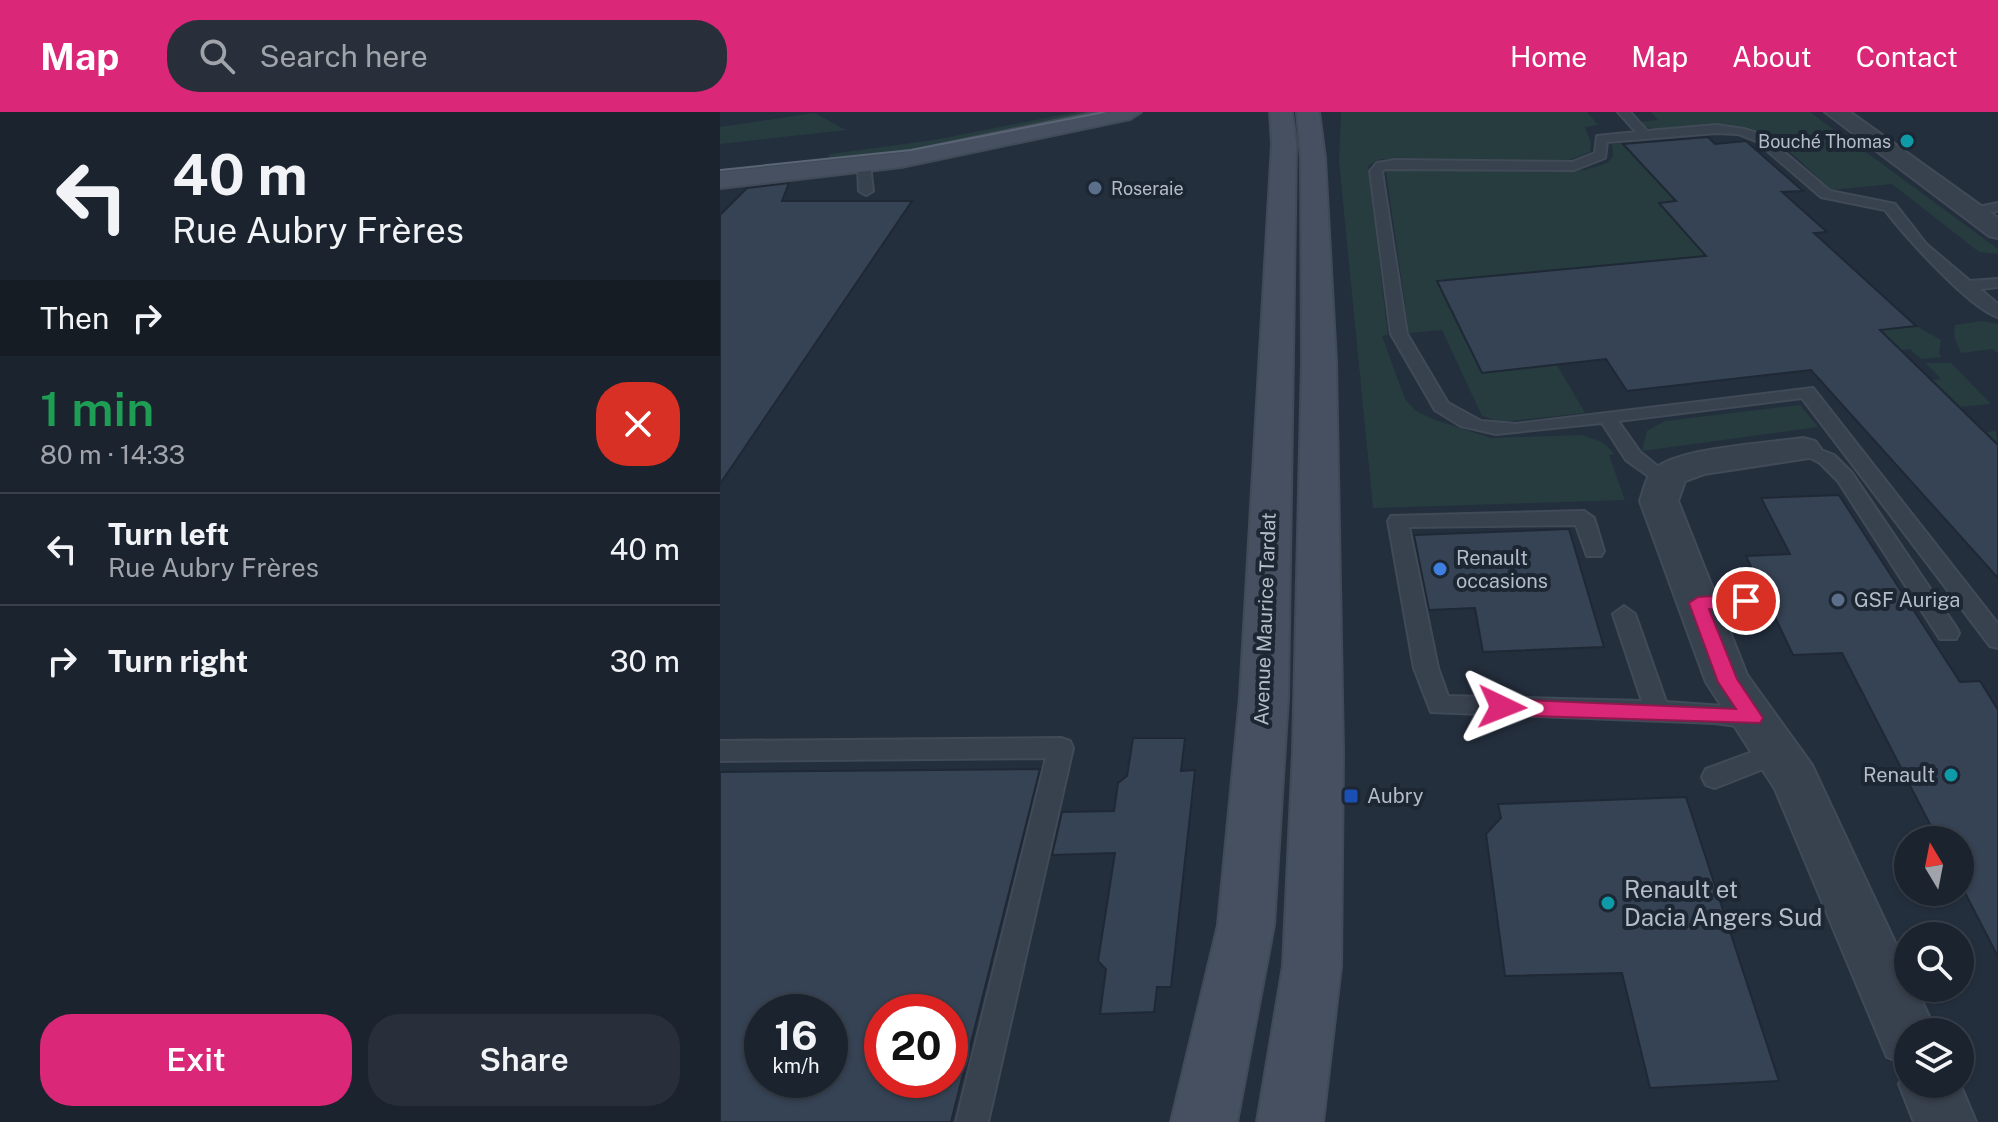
<!DOCTYPE html>
<meta charset="utf-8">
<style>
:root{--surface:#1b232e;--page:#282f3a;--text:#f1f3f6;--muted:#a0a4aa;--line:#39404a;--accent:#db2777}
body{margin:0;font-family:"Public Sans",sans-serif;background:var(--page);color:var(--text);height:100vh;display:flex;flex-direction:column;font-size:30px;white-space:nowrap}
*{box-sizing:border-box;margin:0}
p{font-size:26px;color:var(--muted)}
.icon{flex:none;width:44px;height:44px;fill:none;stroke:currentColor;stroke-width:2;stroke-linecap:round;stroke-linejoin:round}
.map{position:relative;flex:1;overflow:hidden}
.drawer{display:flex;flex-direction:column;background:var(--surface);width:720px}
.drawer>*{flex:none}
.top-card{background:#1b232e;color:var(--text);overflow:hidden}
.needle{width:52px;rotate:350deg}
.controls{position:absolute;left:1174px;top:714px;display:grid;gap:16px}
.controls a{display:grid;place-items:center;width:80px;height:80px;border-radius:50%;background:var(--surface);box-shadow:0 2px 6px #0004,0 0 0 2px var(--line);font-size:40px}
.speed{position:absolute;left:24px;top:882px;display:flex;gap:16px;font-size:40px;font-weight:700;text-align:center}
.speed>*{display:grid;place-content:center;width:104px;height:104px;border-radius:50%;background:var(--surface);box-shadow:0 2px 6px #0004,0 0 0 2px var(--line);line-height:1}
.speed small{font-size:20px;font-weight:400}
.speed .limit{border:12px solid #d22;background:#fff;color:#111}
.pin{position:absolute;display:grid;place-items:center;width:68px;height:68px;color:#fff;margin:-34px;border:4px solid #fff;border-radius:50%;box-shadow:0 2px 8px #0007}
.me{position:absolute;width:88px;margin:-44px;rotate:92deg;stroke-linejoin:round;filter:drop-shadow(0 0 6px #0008)}
.turn{display:flex;align-items:center;gap:28px;height:168px;padding:0 40px;font-size:36px}
.turn .icon{width:104px;height:104px;stroke-width:2.5}
.turn b{display:block;font-size:56px;line-height:68px}
.then{display:flex;align-items:center;height:76px;padding:0 40px;background:#0003;gap:16px;font-size:30px}
.round{display:grid;place-items:center;flex:none;width:84px;height:84px;border-radius:32px;background:var(--page)}
.summary{display:flex;align-items:center;justify-content:space-between;height:136px;padding:0 40px}
h1{font-size:48px;font-weight:600;line-height:60px;color:#1e9e55}
.button{display:flex;gap:16px;margin-top:auto;padding:16px 40px}
.button a{flex:1;height:92px;border-radius:32px;background:var(--accent);color:#fff;font-size:32px;font-weight:600;line-height:92px;text-align:center}
.button a+a{background:var(--page);color:var(--text)}
ul{padding:0;list-style:none}
li{display:flex;align-items:center;gap:24px;height:112px;padding:0 40px;border-top:2px solid var(--line)}
li div{flex:1}
li b{display:block;font-size:30px}
li em{font-style:normal}
header{display:flex;align-items:center;gap:48px;box-sizing:border-box;height:112px;padding:0 40px;background:var(--accent);color:#fff}
header strong{font-size:38px}
nav{display:flex;gap:44px;margin-inline-start:auto;font-size:28px}
.search{width:560px;height:72px;background:var(--page);display:flex;align-items:center;gap:20px;box-sizing:border-box;padding:0 28px;border-radius:32px;color:var(--muted);font-size:30px}
main{display:flex;flex:1;min-height:0}
.map>svg:first-child{display:block}
</style>
<header>
<strong>Map</strong>
<div class="search"><svg class="icon" aria-label="search" viewBox="0 0 24 24"><circle cx="10" cy="10" r="6"/><path d="M15 15l6 6"/></svg>Search here</div>
<nav><a>Home</a><a>Map</a><a>About</a><a>Contact</a></nav>
</header>
<main>
<section class="drawer">
<div class="top-card">
<div class="turn"><svg class="icon" aria-label="left" viewBox="0 0 24 24"><path d="M17 20v-9H6M10 6l-5 5 5 5"/></svg><div><b>40 m</b>Rue Aubry Frères</div></div>
<div class="then">Then<svg class="icon" aria-label="right" viewBox="0 0 24 24"><path d="M7 20v-9h11M14 6l5 5-5 5"/></svg></div>
</div>
<div class="summary"><div><h1>1 min</h1><p>80 m · 14:33</p></div><a class="round" style="background:#d93025;color:#fff"><svg class="icon" aria-label="close" viewBox="0 0 24 24"><path d="M6 6l12 12M18 6L6 18"/></svg></a></div>
<ul>
<li><svg class="icon" aria-label="left" viewBox="0 0 24 24"><path d="M17 20v-9H6M10 6l-5 5 5 5"/></svg><div><b>Turn left</b><p>Rue Aubry Frères</p></div><em>40 m</em></li>
<li><svg class="icon" aria-label="right" viewBox="0 0 24 24"><path d="M7 20v-9h11M14 6l5 5-5 5"/></svg><div><b>Turn right</b></div><em>30 m</em></li>
</ul>
<div class="button"><a>Exit</a><a>Share</a></div>
</section>
<div class="map">
<svg width="1278" height="1010" viewBox="0 0 1278 1010">
<rect width="100%" height="100%" fill="#242f3e"/>
<!-- green -->
<g fill="#263c3f">
<polygon points="356,0 393,0 172,43 107,50 110,42 214,28"/>
<polygon points="621,0 867,0 878,13 865,15 871,31 870,40 846,49 661,47 648,54 668,223 662,224 685,287 696,299 715,308 771,326 862,323 882,330 895,342 889,343 905,388 653,396 619,49"/>
<path d="M931 0H1090L1122 24 1110 25 1126 37 1140 36 1150 43 1278 137V142L1259 140 1172 72 1111 78C1089 59 1064 29 1037 19 1003 5 938 29 917 10L938 8Z"/>
<polygon points="94,1 126,18 0,32 0,15"/>
<polygon points="902,31 956,89 939,91 986,144 718,169 762,260 837,253 865,301 781,310 762,304 722,218 689,221 666,59 679,54 865,58 887,51 893,44 892,32"/>
<polygon points="1262,209 1278,212 1278,241 1273,237 1241,241 1234,224 1235,213"/>
<polygon points="1196,214 1221,228 1219,242 1222,245 1201,247 1190,237 1148,242 1177,272 1221,267 1206,251 1231,251 1271,292 1203,298 1231,325 1276,319 1278,341 1246,345 1233,341 1117,223"/>
<polygon points="1080,293 1098,315 922,339 927,319 945,309"/>
</g>
<!-- building -->
<g fill="#364354" stroke="#1f2835" stroke-width="2" fill-rule="evenodd">
<polygon points="988,25 995,32 1026,29 1083,79 1062,80 1107,120 1094,121 1196,214 1160,218 1278,333 1278,466 1091,258 907,279 886,247 762,261 717,169 986,144 939,91 956,89 903,32"/>
<polygon points="69,71 62,89 192,89 0,372 0,103 27,76"/>
<polygon points="1119,383 1240,570 1260,569 1278,598 1278,845 1240,771 1240,728 1218,728 1122,541 1073,543 1026,444 1070,442 1041,386"/>
<polygon points="849,417 884,535 763,540 755,496 709,498 694,423"/>
<polygon points="413,626 465,626 461,659 475,658 451,875 437,875 434,900 380,902 386,857 378,849 395,741 332,743 342,700 394,699 398,671 407,664"/>
<path d="M320 657 231 1010H0V660ZM42 900H110V968H42ZM162 900H230V968H162Z"/>
<polygon points="966,685 1059,969 930,976 902,861 785,864 766,722 781,706 778,692"/>
</g>
<g fill="none" stroke-linecap="round" stroke-linejoin="round">
<defs>
<g id="lane">
<path d="M898 0H910L927 19 996 13 1024 17 1044 23 1110 79 1175 92 1206 132 1250 169 1278 167V175L1260 177 1278 192V205C1249 196 1185 124 1165 98L1101 85 1036 29 1018 22 996 21 887 30 885 46 854 58 665 57 662 60 687 222 728 291 761 309 796 312 1093 276 1278 512V536L1270 534 1082 286 898 309 920 340 951 365 954 369 951 373 944 375 906 348 882 311 776 322 741 314 715 298 671 222 650 59 657 51 675 48 852 50 875 41 877 24 916 20Z"/>
<polygon points="144,49 150,53 153,79 146,83 139,79 138,53"/>
<polygon points="1278,91 1278,99 1250,102 1243,98"/>
<polygon points="1083,331 1114,343 1132,361 1236,515 1239,521 1236,527 1220,527 1118,369 1100,351 1074,337"/>
<polygon points="864,399 874,406 884,439 881,444 867,444 856,413 689,415 718,556 728,584 922,589 893,502 904,494 915,502 946,590 1033,596 1042,599 1045,606 1042,613 1033,616 994,611 711,600 694,556 668,409 671,404"/>
<path d="M1026 481 1037 489C1028 502 976 504 967 491L978 483Z"/>
<polygon points="341,626 350,629 353,636 268,1010 236,1010 326,646 0,649 0,629"/>
<polygon points="1057,631 1066,634 1069,641 1066,648 995,676 986,673 982,665 986,657"/>
</g>
<g id="street">
<polygon points="1105,0 1130,0 1278,106 1278,126 1269,124"/>
<path d="M1083 326 1095 329 1101 337 1095 345 984 362 965 369 958 389 1027 563 1092 653 1188 858V876H1196L1216 920H1188V972H1240L1256 1010H1194L1179 972 1187 953 1167 945 1055 677 986 570 920 389C924 377 926 364 936 356 960 336 1050 331 1083 326Z"/>
</g>
<g id="secondary">
<polygon points="377,0 421,0 410,7 181,55 0,76 0,60 181,41"/>
<polygon points="550,0 572,0 576,32 568,585 554,813 517,1010 451,1010 498,813 520,585 552,32"/>
<polygon points="577,0 599,0 605,46 616,250 623,640 621,854 603,1010 537,1010 563,854 573,640 582,250 581,46"/>
</g>
</defs>
<!-- lane casing -->
<use href="#lane" stroke="#414a57" stroke-width="4"/>
<!-- street casing -->
<use href="#street" stroke="#414a57" stroke-width="4"/>
<!-- secondary casing -->
<use href="#secondary" stroke="#414a57" stroke-width="4"/>
<!-- lane -->
<use href="#lane" fill="#38414e" fill-rule="evenodd"/>
<!-- street -->
<use href="#street" fill="#38414e" fill-rule="evenodd"/>
<!-- secondary -->
<use href="#secondary" fill="#465061" fill-rule="evenodd"/>
<!-- tram -->
<polyline stroke="#5a6575" stroke-width="2" points="0,58 191,38 384,0"/>
</g>
<!-- route -->
<polygon fill="#db2777" stroke="#8e194d" stroke-width="2" points="1026,482 1035,489 1033,493 989,497 1017,567 1043,606 1040,611 782,603 772,595 782,587 1016,597 998,570 969,491 978,485"/>
<!-- markers -->
<g fill="#0f9aa8" stroke="#1d2633" stroke-width="3">
<circle cx="1187" cy="29" r="8"/>
<circle cx="1231" cy="663" r="8"/>
<circle cx="888" cy="791" r="8"/>
</g>
<g fill="#5c6f8a" stroke="#1d2633" stroke-width="3">
<circle cx="375" cy="76" r="8"/>
<circle cx="1118" cy="488" r="8"/>
</g>
<circle fill="#3f7fe0" stroke="#1d2633" stroke-width="3" cx="720" cy="457" r="8"/>
<rect fill="#1a4fb4" stroke="#1d2633" stroke-width="3" x="623" y="676" width="16" height="16" rx="4"/>
<g text-anchor="middle" dominant-baseline="central" stroke-width="8" stroke-linejoin="round" paint-order="stroke">
<!-- far-poi labels -->
<g font-size="18" fill="#b4bcc9" stroke="#1d2633" text-anchor="end">
<text x="1171" y="29">Bouché Thomas</text>
<text x="391" y="76" text-anchor="start">Roseraie</text>
</g>
<!-- poi labels -->
<g font-size="20" fill="#b4bcc9" stroke="#1d2633" text-anchor="start">
<text x="736" y="446">Renault<tspan x="736" dy="23">occasions</tspan></text>
<text x="1134" y="488">GSF Auriga</text>
<text x="1215" y="663" text-anchor="end">Renault</text>
<text x="647" y="684">Aubry</text>
</g>
<!-- street labels -->
<g font-size="20" fill="#b4bcc9" stroke="#1d2633">
<text transform="translate(545 507) rotate(-88)">Avenue Maurice Tardat</text>
</g>
<!-- near-poi labels -->
<g font-size="24" fill="#b4bcc9" stroke="#1d2633" text-anchor="start">
<text x="904" y="777">Renault et<tspan x="904" dy="28">Dacia Angers Sud</tspan></text>
</g>
</g>
</svg>
<div class="controls">
<a><svg class="needle" viewBox="-14 -14 28 28"><path d="M0-13l5 13h-10z" fill="#e53935"/><path d="M0 13l5-13h-10z" fill="#a0a4aa"/></svg></a>
<a><svg class="icon" aria-label="search" viewBox="0 0 24 24"><circle cx="10" cy="10" r="6"/><path d="M15 15l6 6"/></svg></a>
<a><svg class="icon" aria-label="layers" viewBox="0 0 24 24"><path d="M12 4l9 5-9 5-9-5zM3 14l9 5 9-5"/></svg></a>
</div>
<div class="speed"><div>16<small>km/h</small></div><div class="limit">20</div></div>
<div class="pin" style="left:1026px;top:489px;background:#d93025"><svg class="icon" aria-label="arrive" viewBox="0 0 24 24"><path d="M6 21V4h12l-3 4 3 4H6"/></svg></div>
<svg class="me" style="left:782px;top:595px" viewBox="-20 -20 40 40"><path d="M0-17L14 15 0 8-14 15z" fill="#db2777" stroke="#fff" stroke-width="4"/></svg>
</div>
</main>
